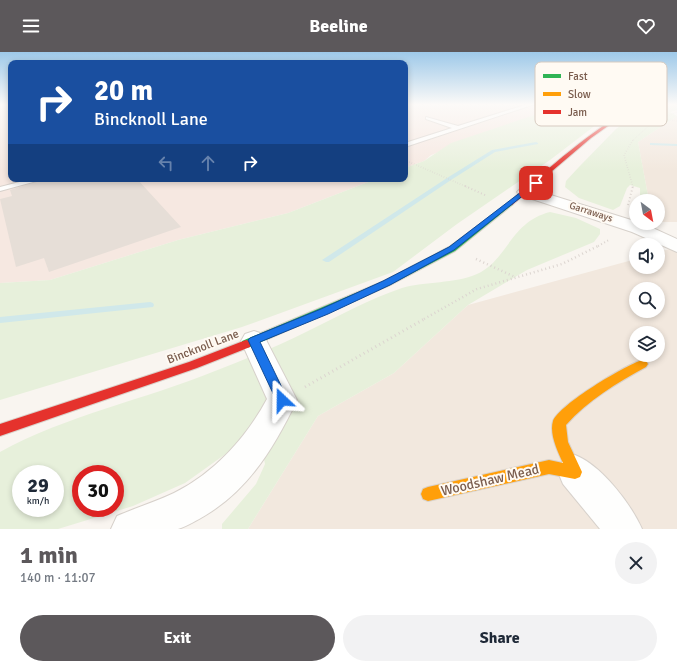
<!DOCTYPE html>
<meta charset="utf-8">
<style>
:root{--surface:#fff;--page:#f2f2f3;--text:#1f2937;--muted:#747a83;--accent:#5c585b}
body{margin:0;font-family:Signika,sans-serif;background:var(--page);color:var(--text);height:100vh;display:flex;flex-direction:column;font-size:15px;white-space:nowrap}
*{box-sizing:border-box;margin:0}
p{font-size:13px;color:var(--muted)}
.icon{flex:none;width:22px;height:22px;fill:none;stroke:currentColor;stroke-width:2;stroke-linecap:round;stroke-linejoin:round}
.map{position:relative;height:477px;overflow:hidden}
.side{display:flex;flex-direction:column;background:var(--surface);flex:1}
.side>*{flex:none}
.banner{position:absolute;left:8px;top:8px;width:400px;height:122px;border-radius:8px;box-shadow:0 2px 6px #0003;background:#1a4fa0;color:#fff;overflow:hidden}
.needle{width:26px;rotate:148deg}
.controls{position:absolute;left:629px;top:142px;display:grid;gap:8px}
.controls a{display:grid;place-items:center;width:36px;height:36px;border-radius:50%;background:var(--surface);box-shadow:0 2px 6px #0003;font-size:20px}
.speed{position:absolute;left:12px;top:413px;display:flex;gap:8px;font-size:20px;font-weight:700;text-align:center}
.speed>*{display:grid;place-content:center;width:52px;height:52px;border-radius:50%;background:var(--surface);box-shadow:0 2px 6px #0003;line-height:1}
.speed small{font-size:10px;font-weight:400}
.speed .limit{border:6px solid #d22;background:#fff;color:#111}
.pin{position:absolute;display:grid;place-items:center;width:34px;height:34px;color:#fff;margin:-17px;border-radius:8px;box-shadow:0 2px 6px #0006}
.me{position:absolute;width:44px;margin:-22px;rotate:337deg;stroke-linejoin:round;filter:drop-shadow(0 0 3px #0008)}
.turn{display:flex;align-items:center;gap:14px;height:84px;padding:0 20px;font-size:18px}
.turn .icon{width:52px;height:52px;stroke-width:2.5}
.turn b{display:block;font-size:28px;line-height:34px}
.lanes{display:flex;align-items:center;height:38px;padding:0 20px;background:#0003;justify-content:center;gap:20px;direction:ltr}
.lanes .off{opacity:.35}
.round{display:grid;place-items:center;flex:none;width:42px;height:42px;border-radius:21px;background:var(--page)}
.summary{display:flex;align-items:center;justify-content:space-between;height:68px;padding:0 20px}
h1{font-size:24px;font-weight:800;line-height:30px;color:var(--accent)}
.cta{display:flex;gap:8px;margin-top:auto;padding:8px 20px}
.cta a{flex:1;height:46px;border-radius:24px;background:var(--accent);color:#fff;font-size:16px;font-weight:800;line-height:46px;text-align:center}
.cta a+a{background:var(--page);color:var(--text)}
header{display:flex;justify-content:space-between;align-items:center;height:52px;padding:0 20px;background:var(--accent);color:#fff;font-size:18px;font-weight:800}
.map>svg:first-child{display:block}
</style>
<header><svg class="icon" aria-label="menu" viewBox="0 0 24 24"><path d="M4 6h16M4 12h16M4 18h16"/></svg>Beeline<svg class="icon" aria-label="heart" viewBox="0 0 24 24"><path d="M12 20l-8-8c-3-5 5-10 8-4 3-6 11-1 8 4z"/></svg></header>
<div class="map">
<svg width="677" height="477" viewBox="0 0 677 477">
<rect width="100%" height="100%" fill="#f9f5f0"/>
<!-- residential -->
<g fill="#f2e8de" fill-rule="evenodd">
<polygon points="677,64 677,170 658,170 658,149 649,149 638,90"/>
<path d="M674 196 677 199V477H248L318 364 394 321 468 253 636 207V215H658V200ZM636 237H658V259H636ZM636 281H658V303H636Z"/>
</g>
<!-- commercial -->
<g fill="#f6e8e1">
<polygon points="405,52 557,52 549,58 431,103 424,109 405,116"/>
<polygon points="11,53 11,127 376,127 288,161 178,188 50,228 0,231 0,55"/>
</g>
<!-- green -->
<g fill="#e7f0db" fill-rule="evenodd">
<polygon points="556,52 629,52 618,56 550,108 457,172 393,220 242,275 0,348 0,231 50,228 178,188 288,161 376,127 405,127 405,116 424,109 451,91 549,58"/>
<polygon points="661,52 677,52 677,58 670,60 677,64 638,90 649,149 640,149 640,136 630,133 627,136 620,154 613,158 579,146 565,135 566,129 578,116 616,77 632,65"/>
<path d="M550 160 576 166 600 177V182L594 190 527 218 468 253 394 321 318 364 248 477H222V472L256 432 265 412 263 402 234 396 185 431 133 454 58 477H0V400C67 363 144 348 215 319 246 307 278 294 308 279 339 264 369 247 402 236 426 229 454 232 477 222 508 208 510 170 550 160ZM21 422H55V456H21ZM81 422H115V456H81Z"/>
</g>
<g fill="none" stroke-linecap="round" stroke-linejoin="round">
<!-- stream -->
<g fill="#d0e8ea" fill-rule="evenodd">
<polygon points="536,90 538,91 538,92 495,100 451,128 329,210 326,210 322,208 447,126 492,98"/>
<polygon points="652,91 677,92 677,94 650,93 650,91"/>
<polygon points="150,250 153,251 154,253 153,255 0,271 0,265"/>
</g>
</g>
<!-- building -->
<polygon fill="#e6ded7" points="45,127 137,127 181,175 49,220 44,206 16,215 0,147 12,144 10,138"/>
<g fill="none" stroke-linecap="round" stroke-linejoin="round">
<defs>
<g id="lane">
<polygon points="528,52 535,52 405,95 405,91 452,76 426,67 426,65 458,74"/>
<polygon points="31,127 44,127 0,139 0,135"/>
</g>
<g id="street">
<polygon points="525,135 644,172 677,187 677,200 632,180 520,143 517,140 520,137"/>
<path d="M254 279 263 282 297 348C275 394 250 436 206 463 197 468 188 474 178 477 173 477 166 477 160 477 144 477 127 477 111 477L117 464C135 456 155 450 174 441 214 421 246 386 267 347L241 289 245 282Z"/>
<path d="M575 403C601 413 631 452 642 477H600L563 432 558 420 563 408Z"/>
</g>
<polygon id="fast" points="510,150 513,152 512,153 455,199 390,233 250,295 246,296 242,295 241,292 242,289 384,229 449,195"/>
<path id="slow" d="M642 308 646 309 648 312 646 315C617 331 588 348 566 373L568 390 582 420 580 425 575 427 549 422 428 449 423 447 421 442 423 437 428 435 549 408 563 411C558 400 549 382 553 369 560 352 624 314 642 308Z"/>
<g id="jam">
<path d="M639 52H644L608 74 591 86 512 153H508V151C550 116 590 78 639 52Z"/>
<polygon points="246,288 250,289 251,292 250,295 197,316 0,384 0,372 189,310"/>
</g>
</defs>
<!-- lane casing -->
<use href="#lane" stroke="#d7d1cb" stroke-width="2"/>
<!-- street casing -->
<use href="#street" stroke="#d7d1cb" stroke-width="2"/>
<!-- fast casing -->
<use href="#fast" stroke="#d9d2cb" stroke-width="2"/>
<!-- slow casing -->
<use href="#slow" stroke="#d9d2cb" stroke-width="2"/>
<!-- jam casing -->
<use href="#jam" stroke="#d9d2cb" stroke-width="2"/>
<!-- path-far4 -->
<g stroke="#dcd5d0" stroke-width="1" stroke-dasharray="0.5 1.5" stroke-linecap="butt">
<polyline points="660,67 677,69"/>
<polyline points="632,89 653,70 677,60"/>
</g>
<!-- path-far3 -->
<g stroke="#dcd5d0" stroke-width="1.5" stroke-dasharray="0.5 2" stroke-linecap="butt">
<polyline points="407,109 467,135"/>
<polyline points="633,135 624,103 633,88"/>
</g>
<!-- path-far2 -->
<g stroke="#dcd5d0" stroke-width="2" stroke-dasharray="1 2.5" stroke-linecap="butt">
<polyline points="465,134 487,144"/>
<polyline points="628,153 633,134"/>
<polyline points="598,194 609,188"/>
</g>
<!-- path-far1 -->
<g stroke="#dcd5d0" stroke-width="2.5" stroke-dasharray="1 3" stroke-linecap="butt">
<polyline points="476,207 515,225"/>
<polyline points="424,267 477,237 562,212 600,193"/>
</g>
<!-- path -->
<polyline stroke="#dcd5d0" stroke-width="3" stroke-dasharray="1 3.5" stroke-linecap="butt" points="305,335 426,266"/>
<!-- lane -->
<use href="#lane" fill="#fefefd" fill-rule="evenodd"/>
<!-- street -->
<use href="#street" fill="#fefefd" fill-rule="evenodd"/>
<!-- fast -->
<use href="#fast" fill="#30b455" fill-rule="evenodd"/>
<!-- slow -->
<use href="#slow" fill="#ff9f0a" fill-rule="evenodd"/>
<!-- jam -->
<use href="#jam" fill="#e5322d" fill-rule="evenodd"/>
</g>
<!-- sky -->
<linearGradient id="sky" x2="0" y2="1"><stop stop-color="#9ec9e9"/><stop offset="0.44" stop-color="#fcfaf8"/><stop offset="1" stop-color="#fcfaf8" stop-opacity="0"/></linearGradient>
<rect width="677" height="119" fill="url(#sky)"/>
<!-- route -->
<polygon fill="#1a73e8" stroke="#114b97" points="534,130 539,131 454,198 390,233 328,262 260,290 288,348 286,352 282,353 278,352 248,288 250,286 321,257 383,229 449,195"/>
<g text-anchor="middle" dominant-baseline="central" stroke-width="4" stroke-linejoin="round" paint-order="stroke">
<!-- far-street labels -->
<g font-size="10" fill="#7a5c4d" stroke="#fffaf3">
<text transform="translate(591 160) rotate(18)">Garraways</text>
</g>
<!-- street labels -->
<g font-size="12" fill="#7a5c4d" stroke="#fffaf3">
<text transform="translate(203 295) rotate(-21)">Bincknoll Lane</text>
</g>
<!-- near-street labels -->
<g font-size="14" fill="#7a5c4d" stroke="#fffaf3">
<text transform="translate(490 428) rotate(-13)">Woodshaw Mead</text>
</g>
</g>
<!-- legend -->
<rect x="535" y="10" width="132" height="64" rx="6" fill="#fffaf3" stroke="#d7cbc1" stroke-width="1"/>
<rect x="543" y="22" width="18" height="4" fill="#30b455"/>
<rect x="543" y="40" width="18" height="4" fill="#ff9f0a"/>
<rect x="543" y="58" width="18" height="4" fill="#e5322d"/>
<g font-size="11" fill="#7a5c4d">
<text x="568" y="28">Fast</text>
<text x="568" y="46">Slow</text>
<text x="568" y="64">Jam</text>
</g>
</svg>
<div class="controls">
<a><svg class="needle" viewBox="-14 -14 28 28"><path d="M0-13l5 13h-10z" fill="#e53935"/><path d="M0 13l5-13h-10z" fill="#747a83"/></svg></a>
<a><svg class="icon" aria-label="sound" viewBox="0 0 24 24"><path d="M4 9h4l5-4v14l-5-4H4zM17 9q2 3 0 6"/></svg></a>
<a><svg class="icon" aria-label="search" viewBox="0 0 24 24"><circle cx="10" cy="10" r="6"/><path d="M15 15l6 6"/></svg></a>
<a><svg class="icon" aria-label="layers" viewBox="0 0 24 24"><path d="M12 4l9 5-9 5-9-5zM3 14l9 5 9-5"/></svg></a>
</div>
<div class="speed"><div>29<small>km/h</small></div><div class="limit">30</div></div>
<div class="pin" style="left:536px;top:131px;background:#d93025"><svg class="icon" aria-label="arrive" viewBox="0 0 24 24"><path d="M6 21V4h12l-3 4 3 4H6"/></svg></div>
<svg class="me" style="left:282px;top:348px" viewBox="-20 -20 40 40"><path d="M0-17L14 15 0 8-14 15z" fill="#1a73e8" stroke="#fff" stroke-width="4"/></svg>
<div class="banner">
<div class="turn"><svg class="icon" aria-label="right" viewBox="0 0 24 24"><path d="M7 20v-9h11M14 6l5 5-5 5"/></svg><div><b>20 m</b>Bincknoll Lane</div></div>
<div class="lanes"><svg class="icon off" aria-label="left" viewBox="0 0 24 24"><path d="M17 20v-9H6M10 6l-5 5 5 5"/></svg><svg class="icon off" aria-label="ahead" viewBox="0 0 24 24"><path d="M12 20V5M6 11l6-6 6 6"/></svg><svg class="icon" aria-label="right" viewBox="0 0 24 24"><path d="M7 20v-9h11M14 6l5 5-5 5"/></svg></div>
</div>
</div>
<section class="side">
<div class="summary"><div><h1>1 min</h1><p>140 m · 11:07</p></div><a class="round"><svg class="icon" aria-label="close" viewBox="0 0 24 24"><path d="M6 6l12 12M18 6L6 18"/></svg></a></div>
<div class="cta"><a>Exit</a><a>Share</a></div>
</section>
